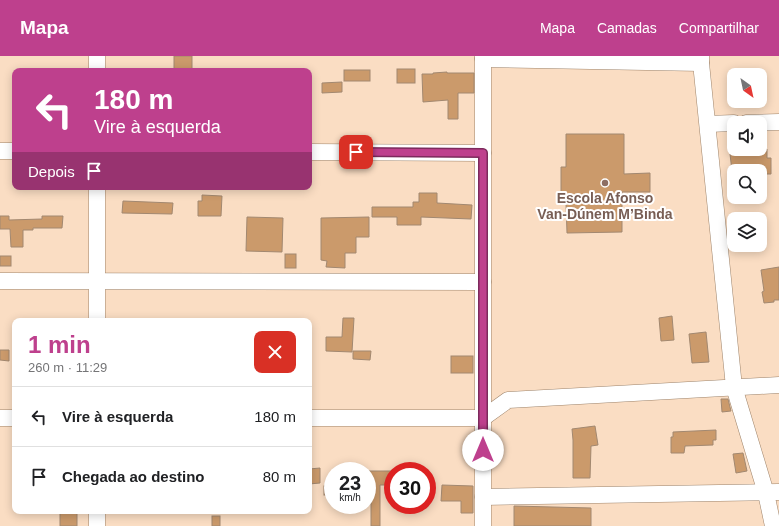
<!DOCTYPE html>
<html lang="pt">
<meta charset="utf-8">
<style>
:root{--surface:#fff;--page:#f6f6f6;--text:#202124;--muted:#757577;--line:#e0e0e0;--accent:#be408d}
body{margin:0;font-family:Arial,sans-serif;background:var(--page);color:var(--text);height:100vh;display:flex;flex-direction:column;font-size:15px;white-space:nowrap}
*{box-sizing:border-box;margin:0}
p{font-size:13px;color:var(--muted)}
.icon{flex:none;width:22px;height:22px;fill:none;stroke:currentColor;stroke-width:2;stroke-linecap:round;stroke-linejoin:round}
.map{position:relative;flex:1;overflow:hidden}
.panel{position:absolute;left:12px;top:262px;width:300px;height:196px;display:flex;flex-direction:column;background:var(--surface);border-radius:8px;box-shadow:0 2px 10px #0003}
.panel>*{flex:none}
.banner{position:absolute;left:12px;top:12px;width:300px;height:122px;border-radius:8px;box-shadow:0 2px 10px #0003;background:#be408d;color:#fff;overflow:hidden}
.needle{width:26px;rotate:147deg}
.buttons{position:absolute;left:727px;top:12px;display:grid;gap:8px}
.buttons a{display:grid;place-items:center;width:40px;height:40px;border-radius:8px;background:var(--surface);box-shadow:0 2px 10px #0003;font-size:20px}
.speed{position:absolute;left:324px;top:406px;display:flex;gap:8px;font-size:20px;font-weight:700;text-align:center}
.speed>*{display:grid;place-content:center;width:52px;height:52px;border-radius:50%;background:var(--surface);box-shadow:0 2px 10px #0003;line-height:1}
.speed small{font-size:10px;font-weight:400}
.speed .limit{border:6px solid #d22;background:#fff;color:#111}
.pin{position:absolute;display:grid;place-items:center;width:34px;height:34px;color:#fff;margin:-17px;border-radius:8px;box-shadow:0 2px 6px #0006}
.me{position:absolute;width:44px;margin:-22px;rotate:0deg;stroke-linejoin:round;filter:drop-shadow(0 0 3px #0008)}
.turn{display:flex;align-items:center;gap:14px;height:84px;padding:0 16px;font-size:18px}
.turn .icon{width:52px;height:52px;stroke-width:2.5}
.turn b{display:block;font-size:28px;line-height:34px}
.then{display:flex;align-items:center;height:38px;padding:0 16px;background:#0003;gap:8px;font-size:15px}
.round{display:grid;place-items:center;flex:none;width:42px;height:42px;border-radius:8px;background:var(--page)}
.head{display:flex;align-items:center;justify-content:space-between;height:68px;padding:0 16px}
h1{font-size:24px;font-weight:700;line-height:30px;color:var(--accent)}
ul{padding:0;list-style:none}
li{display:flex;align-items:center;gap:12px;height:60px;padding:0 16px;border-top:1px solid var(--line)}
li div{flex:1}
li b{display:block;font-size:15px}
li em{font-style:normal}
header{display:flex;align-items:center;gap:24px;box-sizing:border-box;height:56px;padding:0 20px;background:var(--accent);color:#fff}
header strong{font-size:19px}
nav{display:flex;gap:22px;margin-inline-start:auto;font-size:14px}
.map>svg:first-child{display:block}
</style>
<header>
<strong>Mapa</strong>
<nav><a>Mapa</a><a>Camadas</a><a>Compartilhar</a></nav>
</header>
<div class="map">
<svg width="779" height="470" viewBox="0 0 779 470">
<rect width="100%" height="100%" fill="#faddc3"/>
<!-- building -->
<g fill="#cb9a6b" stroke="#a28870">
<rect x="174" y="0" width="18" height="15"/>
<rect x="397" y="13" width="18" height="14"/>
<rect x="344" y="14" width="26" height="11"/>
<polygon points="447,16 447,17 474,17 474,37 458,37 458,63 448,63 448,44 423,46 422,18 433,18 433,17"/>
<polygon points="342,26 342,36 322,37 322,27"/>
<polygon points="566,78 624,78 624,118 650,117 650,136 622,136 622,176 567,177 566,147 561,147 561,111 566,111"/>
<polygon points="757,93 767,93 767,102 771,102 771,118 760,118 760,115 732,115 730,98 757,97"/>
<polygon points="419,137 437,137 437,147 472,149 471,163 421,161 421,169 397,169 397,161 372,161 372,151 413,151 413,146 419,146"/>
<polygon points="202,139 222,140 221,160 198,160 198,145 202,145"/>
<polygon points="123,145 173,147 172,158 122,157"/>
<polygon points="0,160 9,160 9,164 42,163 42,160 63,160 62,172 33,172 33,174 23,174 23,191 11,191 10,173 0,173"/>
<polygon points="247,161 283,162 282,196 246,195"/>
<polygon points="369,161 369,181 356,181 356,197 345,197 345,212 326,211 327,205 321,204 321,162"/>
<rect x="285" y="198" width="11" height="14"/>
<rect x="0" y="200" width="11" height="10"/>
<polygon points="779,211 779,244 774,244 774,246 764,247 762,236 764,235 761,214"/>
<polygon points="672,260 674,284 661,285 659,262"/>
<polygon points="343,262 354,262 352,296 326,295 326,281 342,281"/>
<polygon points="706,276 709,306 692,307 689,278"/>
<polygon points="0,294 9,294 9,305 0,304"/>
<polygon points="353,295 371,295 370,304 353,303"/>
<rect x="451" y="300" width="22" height="17"/>
<polygon points="721,343 728,343 731,355 722,356"/>
<polygon points="595,370 598,389 591,390 590,422 573,422 573,384 572,373"/>
<polygon points="716,374 716,384 713,384 713,389 685,390 684,397 671,397 671,381 673,381 673,376"/>
<polygon points="743,397 747,415 736,417 733,398"/>
<polygon points="320,412 320,427 309,428 309,413"/>
<polygon points="367,415 393,415 393,429 380,429 380,470 371,470 371,442 367,442"/>
<polygon points="442,429 473,430 473,457 461,457 461,445 441,445"/>
<rect x="324" y="430" width="9" height="9"/>
<polygon points="514,450 591,452 591,470 514,470"/>
<rect x="60" y="455" width="17" height="15"/>
<rect x="212" y="460" width="8" height="10"/>
</g>
<g fill="none" stroke-linecap="round" stroke-linejoin="round">
<defs>
<g id="minor">
<polyline points="97,0 97,15"/>
<polyline points="483,0 483,470"/>
<polyline points="701,0 701,7 734,331 766,437 773,470"/>
<polyline points="483,3 701,7"/>
<polyline points="746,67 779,66"/>
<polyline points="708,68 734,67"/>
<polyline points="0,95 15,95"/>
<polyline points="309,96 483,97"/>
<polyline points="97,131 97,265"/>
<polyline points="0,225 483,226"/>
<polyline points="0,362 15,362"/>
<polyline points="309,362 483,362 508,344 779,329"/>
<polyline points="483,441 779,436"/>
<polyline points="97,455 97,470"/>
</g>
</defs>
<!-- minor casing -->
<use href="#minor" stroke="#9e846b" stroke-width="17"/>
<!-- minor -->
<use href="#minor" stroke="#fff" stroke-width="16"/>
</g>
<g fill="none" stroke-linecap="round" stroke-linejoin="round">
<defs>
<polyline id="route" points="356,96 483,97 483,394"/>
</defs>
<!-- route casing -->
<use href="#route" stroke="#7c2a5c" stroke-width="10"/>
<!-- route -->
<use href="#route" stroke="#be408d" stroke-width="7"/>
</g>
<!-- markers -->
<circle fill="#8d6e63" stroke="#fff" stroke-width="1.5" cx="605" cy="127" r="4"/>
<g text-anchor="middle" dominant-baseline="central" stroke-width="4" stroke-linejoin="round" paint-order="stroke">
<!-- education labels -->
<g font-size="14" font-weight="bold" fill="#785e54" stroke="#fff">
<text x="605" y="142">Escola Afonso<tspan x="605" dy="16">Van-Dúnem M’Binda</tspan></text>
</g>
</g>
</svg>
<div class="buttons">
<a><svg class="needle" viewBox="-14 -14 28 28"><path d="M0-13l5 13h-10z" fill="#e53935"/><path d="M0 13l5-13h-10z" fill="#757577"/></svg></a>
<a><svg class="icon" aria-label="sound" viewBox="0 0 24 24"><path d="M4 9h4l5-4v14l-5-4H4zM17 9q2 3 0 6"/></svg></a>
<a><svg class="icon" aria-label="search" viewBox="0 0 24 24"><circle cx="10" cy="10" r="6"/><path d="M15 15l6 6"/></svg></a>
<a><svg class="icon" aria-label="layers" viewBox="0 0 24 24"><path d="M12 4l9 5-9 5-9-5zM3 14l9 5 9-5"/></svg></a>
</div>
<div class="speed"><div>23<small>km/h</small></div><div class="limit">30</div></div>
<div class="pin" style="left:356px;top:96px;background:#d93025"><svg class="icon" aria-label="arrive" viewBox="0 0 24 24"><path d="M6 21V4h12l-3 4 3 4H6"/></svg></div>
<svg class="me" style="left:483px;top:394px" viewBox="-20 -20 40 40"><circle r="19" fill="#fff"/><path d="M0-13L10 11 0 6-10 11z" fill="#be408d"/></svg>
<div class="banner">
<div class="turn"><svg class="icon" aria-label="left" viewBox="0 0 24 24"><path d="M17 20v-9H6M10 6l-5 5 5 5"/></svg><div><b>180 m</b>Vire à esquerda</div></div>
<div class="then">Depois<svg class="icon" aria-label="arrive" viewBox="0 0 24 24"><path d="M6 21V4h12l-3 4 3 4H6"/></svg></div>
</div>
<section class="panel">
<div class="head"><div><h1>1 min</h1><p>260 m · 11:29</p></div><a class="round" style="background:#d93025;color:#fff"><svg class="icon" aria-label="close" viewBox="0 0 24 24"><path d="M6 6l12 12M18 6L6 18"/></svg></a></div>
<ul>
<li><svg class="icon" aria-label="left" viewBox="0 0 24 24"><path d="M17 20v-9H6M10 6l-5 5 5 5"/></svg><div><b>Vire à esquerda</b></div><em>180 m</em></li>
<li><svg class="icon" aria-label="arrive" viewBox="0 0 24 24"><path d="M6 21V4h12l-3 4 3 4H6"/></svg><div><b>Chegada ao destino</b></div><em>80 m</em></li>
</ul>
</section>
</div>
